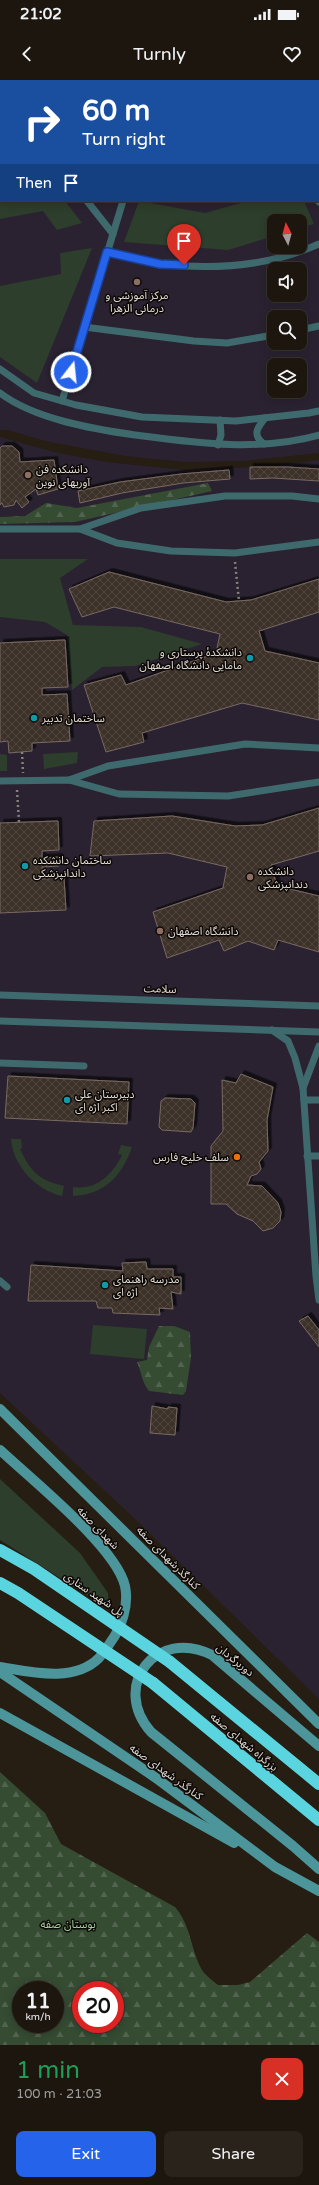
<!DOCTYPE html>
<meta charset="utf-8">
<style>
:root{--surface:#1c160e;--page:#29231c;--text:#f1f3f6;--muted:#a09f9e;--line:#3a352e;--accent:#2563eb}
body{margin:0;font-family:"Varela Round","Noto Sans Arabic",sans-serif;background:var(--page);color:var(--text);height:100vh;display:flex;flex-direction:column;font-size:15px;white-space:nowrap}
*{box-sizing:border-box;margin:0}
p{font-size:13px;color:var(--muted)}
.icon{flex:none;width:22px;height:22px;fill:none;stroke:currentColor;stroke-width:2;stroke-linecap:round;stroke-linejoin:round}
.map{position:relative;height:1965px;overflow:hidden}
.sheet{display:flex;flex-direction:column;background:var(--surface);flex:1}
.sheet>*{flex:none}
.banner{position:absolute;left:0px;top:0px;width:319px;height:122px;box-shadow:0 2px 10px #0003,0 0 0 1px var(--line);background:#1a4fa0;color:#fff;overflow:hidden}
.needle{width:26px;rotate:354deg}
.buttons{position:absolute;left:267px;top:134px;display:grid;gap:8px}
.buttons a{display:grid;place-items:center;width:40px;height:40px;border-radius:8px;background:var(--surface);box-shadow:0 2px 10px #0003,0 0 0 1px var(--line);font-size:20px}
.speed{position:absolute;left:12px;top:1901px;display:flex;gap:8px;font-size:20px;font-weight:700;text-align:center}
.speed>*{display:grid;place-content:center;width:52px;height:52px;border-radius:50%;background:var(--surface);box-shadow:0 2px 10px #0003,0 0 0 1px var(--line);line-height:1}
.speed small{font-size:10px;font-weight:400}
.speed .limit{border:6px solid #d22;background:#fff;color:#111}
.pin{position:absolute;display:grid;place-items:center;width:34px;height:34px;color:#fff;margin:-41px -17px;border-radius:50% 50% 50% 0;rotate:-45deg;box-shadow:0 0 4px #0007}
.pin .icon{rotate:45deg}
.me{position:absolute;width:44px;margin:-22px;rotate:16deg;stroke-linejoin:round;filter:drop-shadow(0 0 3px #0008)}
.turn{display:flex;align-items:center;gap:14px;height:84px;padding:0 16px;font-size:18px}
.turn .icon{width:52px;height:52px;stroke-width:2.5}
.turn b{display:block;font-size:28px;line-height:34px}
.then{display:flex;align-items:center;height:38px;padding:0 16px;background:#0003;gap:8px;font-size:15px}
.round{display:grid;place-items:center;flex:none;width:42px;height:42px;border-radius:8px;background:var(--page)}
.headline{display:flex;align-items:center;justify-content:space-between;height:68px;padding:0 16px}
h1{font-size:24px;font-weight:600;line-height:30px;color:#1e9e55}
.action{display:flex;gap:8px;margin-top:auto;padding:8px 16px}
.action a{flex:1;height:46px;border-radius:8px;background:var(--accent);color:#fff;font-size:16px;font-weight:600;line-height:46px;text-align:center}
.action a+a{background:var(--page);color:var(--text)}
.status{display:flex;justify-content:space-between;align-items:center;height:28px;padding:0 20px;background:var(--surface);direction:ltr}
.status svg{height:11px;fill:currentColor}
header{display:flex;justify-content:space-between;align-items:center;height:52px;padding:0 16px;background:var(--surface);font-size:18px;font-weight:600}
.map>svg:first-child{display:block}
</style>
<div class="status"><b>21:02</b><svg viewBox="0 0 49 12"><path d="M0 12V9h3v3zM5 12V6h3v6zM10 12V3h3v9zM15 12V0h3v12zM26 1h20v11H26zM47 4h2v5h-2z"/></svg></div>
<header><svg class="icon" aria-label="back" viewBox="0 0 24 24"><path d="M15 5l-7 7 7 7"/></svg>Turnly<svg class="icon" aria-label="heart" viewBox="0 0 24 24"><path d="M12 20l-8-8c-3-5 5-10 8-4 3-6 11-1 8 4z"/></svg></header>
<div class="map">
<svg width="319" height="1965" viewBox="0 0 319 1965">
<defs>
<pattern id="forest-firs" width="22" height="20" patternUnits="userSpaceOnUse"><rect width="22" height="20" fill="#354b32"/><path d="M5 1l3.5 6h-7zM16 11l3.5 6h-7z" fill="#52644f"/></pattern>
<pattern id="building-cross-hatch" width="8" height="8" patternUnits="userSpaceOnUse"><rect width="8" height="8" fill="#3d3029"/><path d="M0 0l8 8M0 8l8-8" fill="none" stroke="#50443d"/></pattern>
<filter id="shadow"><feDropShadow dx="3.5" dy="-3.5" stdDeviation="0" flood-color="#0009"/></filter>
</defs>
<rect width="100%" height="100%" fill="#261d13"/>
<!-- education -->
<g fill="#2a2231" fill-rule="evenodd">
<path d="M0 0H319V373L243 381 185 382 125 376 45 361 8 350H0ZM1 1H318V121H1ZM274 141H300V167H274ZM274 189H300V215H274ZM274 237H300V263H274ZM274 285H300V311H274Z"/>
<polygon points="0,357 54,372 106,382 185,390 276,386 319,380 319,1619 134,1438 0,1313"/>
</g>
<!-- grass -->
<g fill="#2d3e2c">
<polygon points="318,5 319,5 319,78 318,76"/>
<polygon points="0,50 1,121 65,121 82,143 57,150 43,131 0,139"/>
<polygon points="139,121 205,133 248,121 304,121 314,144 300,148 300,141 274,141 274,156 228,170 124,162"/>
<polygon points="92,168 37,303 0,277 0,206 61,194 60,173"/>
<polygon points="0,479 88,479 60,498 73,545 141,547 202,564 135,586 102,587 72,610 67,555 45,542 0,537"/>
<polygon points="78,672 77,683 44,689 43,674"/>
<polygon points="0,674 7,675 7,691 0,691"/>
<path d="M11 1059H21L22 1068 20 1069C31 1092 39 1100 64 1106L62 1116C36 1110 13 1086 11 1059Z"/>
<path d="M121 1065 132 1067C122 1096 104 1115 73 1116V1107C97 1110 112 1095 122 1075L118 1074Z"/>
<polygon points="93,1245 147,1249 144,1279 90,1274"/>
<polygon points="0,1399 80,1473 108,1513 109,1529 0,1460"/>
</g>
<!-- forest -->
<g fill="url(#forest-firs)" fill-rule="evenodd">
<polygon points="208,403 212,411 75,442 0,444 0,437 25,436 46,423 77,428"/>
<path d="M159 1246H174L190 1252 191 1278 186 1311 183 1315 149 1311C141 1301 142 1293 137 1282L147 1280 149 1267Z"/>
<path d="M0 1692 45 1733 61 1764 175 1827C192 1847 190 1869 202 1890 206 1896 213 1901 218 1905H238L250 1902 307 1853 319 1862V1965H0ZM21 1910H55V1944H21ZM81 1910H115V1944H81Z"/>
</g>
<!-- building -->
<g fill="url(#building-cross-hatch)" stroke="#796a62" filter="url(#shadow)">
<polygon points="148,0 193,0 187,1"/>
<polygon points="197,0 220,0 221,1 197,1"/>
<polygon points="2,366 12,366 19,372 20,382 54,380 58,409 38,415 36,409 25,417 29,422 22,428 16,420 14,425 4,427 2,423 0,425 0,368"/>
<polygon points="250,387 287,387 319,389 319,401 273,398 250,399"/>
<polygon points="229,390 230,399 183,403 122,413 80,423 78,411 120,402 181,394"/>
<polygon points="109,492 226,522 251,520 319,499 319,532 259,551 265,571 319,583 319,640 242,623 142,653 144,662 106,672 84,605 121,595 126,605 216,573 220,554 114,527 82,537 69,509"/>
<polygon points="65,560 68,607 42,608 42,615 67,614 70,661 32,663 32,671 9,673 8,661 0,662 0,563"/>
<polygon points="319,728 319,771 271,785 277,806 319,816 319,872 278,860 274,870 248,861 224,871 219,860 167,878 153,832 223,808 227,787 168,773 90,776 94,741 172,736 235,746 262,745"/>
<polygon points="58,741 59,770 42,771 42,778 59,777 59,786 42,787 42,799 64,798 66,830 0,833 0,743"/>
<polygon points="241,994 273,1007 267,1040 268,1071 259,1082 261,1089 257,1094 251,1096 247,1105 262,1106 278,1123 281,1132 280,1141 273,1148 263,1151 253,1141 237,1134 226,1124 211,1124 211,1066 223,1051 222,1000 236,1003"/>
<polygon points="8,996 129,1002 127,1044 5,1038"/>
<polygon points="165,1018 191,1019 195,1023 193,1048 191,1052 162,1050 159,1047 161,1021"/>
<polygon points="146,1182 147,1189 173,1189 173,1197 181,1197 181,1214 171,1212 173,1229 159,1228 160,1235 113,1233 112,1228 98,1228 96,1221 28,1221 31,1185 123,1191 122,1183"/>
<polygon points="308,1236 319,1250 319,1267 299,1241"/>
<polygon points="152,1326 168,1329 168,1327 177,1328 175,1355 150,1353"/>
</g>
<g fill="none" stroke-linecap="round" stroke-linejoin="round">
<!-- path -->
<g stroke="#888079" stroke-width="2.5" stroke-dasharray="2 3" stroke-linecap="butt">
<polyline points="235,482 239,521"/>
<polyline points="22,672 23,693"/>
<polyline points="17,710 19,742"/>
</g>
<!-- lane -->
<g stroke="#3e6a6e" stroke-width="7">
<polyline points="0,16 1,17"/>
<polyline points="318,120 319,122"/>
<polyline points="87,121 113,154"/>
<path d="M107 172C124 176 143 182 161 184 214 190 270 186 319 164"/>
<polyline points="84,247 194,261 227,263 274,255"/>
<polyline points="300,250 319,246"/>
<polyline points="0,289 34,313 76,325 142,337 236,341 309,333 319,331"/>
<path d="M0 313C34 339 93 349 135 355 196 363 258 372 319 355"/>
<polyline points="62,321 123,121"/>
<path d="M264 364C252 355 257 348 265 338"/>
<polyline points="218,365 221,355 220,340"/>
<polyline points="0,449 80,449 141,428 225,416 292,416 319,419"/>
<polyline points="80,449 117,463 171,471 235,473 319,462"/>
<polyline points="69,700 108,686 245,664 319,668"/>
<polyline points="0,701 69,700 119,714 228,716 319,702"/>
<polyline points="0,915 319,926"/>
<polyline points="0,941 319,952"/>
<polyline points="272,950 288,961 295,978 303,1008 316,1196 319,1220"/>
<polyline points="0,983 84,986"/>
<polyline points="303,1008 319,966"/>
<polyline points="304,1020 319,1020"/>
<polyline points="307,1076 319,1076"/>
<polyline points="0,1201 7,1207"/>
</g>
<!-- secondary -->
<g stroke="#4b959b" stroke-width="10">
<polyline points="0,1329 319,1644"/>
<path d="M0 1370C31 1399 116 1467 125 1506 129 1525 122 1547 110 1563 107 1568 103 1573 99 1578 74 1603 31 1592 0 1587"/>
<polyline points="0,1592 156,1698 275,1787 319,1811"/>
<polyline points="0,1633 234,1763"/>
<path d="M319 1666 212 1575C157 1547 110 1605 151 1652L293 1766 319 1789"/>
</g>
<!-- highway -->
<g stroke="#5ad5df" stroke-width="12">
<polyline points="170,1582 319,1704"/>
<polyline points="153,1603 319,1740"/>
</g>
<!-- highway-bridge -->
<g stroke="#5ad5df" stroke-width="12">
<polyline points="0,1470 34,1489 170,1582"/>
<polyline points="0,1503 18,1513 153,1603"/>
</g>
</g>
<g fill="none" stroke-linecap="round" stroke-linejoin="round">
<defs>
<polyline id="route" points="71,292 107,172 160,184 184,185"/>
</defs>
<!-- route casing -->
<use href="#route" stroke="#184099" stroke-width="10"/>
<!-- route -->
<use href="#route" stroke="#2563eb" stroke-width="7"/>
</g>
<!-- markers -->
<g fill="#8d6e63" stroke="#0c0805" stroke-width="1.5">
<circle cx="137" cy="202" r="4"/>
<circle cx="28" cy="395" r="4"/>
<circle cx="250" cy="797" r="4"/>
<circle cx="160" cy="851" r="4"/>
</g>
<g fill="#0f9aa8" stroke="#0c0805" stroke-width="1.5">
<circle cx="250" cy="578" r="4"/>
<circle cx="34" cy="638" r="4"/>
<circle cx="25" cy="786" r="4"/>
<circle cx="67" cy="1020" r="4"/>
<circle cx="105" cy="1205" r="4"/>
</g>
<circle fill="#e8710a" stroke="#0c0805" stroke-width="1.5" cx="237" cy="1077" r="4"/>
<g text-anchor="middle" dominant-baseline="central" stroke-width="3" stroke-linejoin="round" paint-order="stroke">
<!-- poi labels -->
<g font-size="11" fill="#e2dcd6" stroke="#0c0805" text-anchor="start">
<text x="137" y="215" text-anchor="middle">مرکز آموزشی و<tspan x="137" dy="13">درمانی الزهرا</tspan></text>
<text x="36" y="389">دانشکده فن<tspan x="36" dy="13">آوریهای نوین</tspan></text>
<text x="242" y="572" text-anchor="end">دانشکدهٔ پرستاری و<tspan x="242" dy="13">مامایی دانشگاه اصفهان</tspan></text>
<text x="42" y="638">ساختمان تدبیر</text>
<text x="33" y="780">ساختمان دانشکده<tspan x="33" dy="13">داندانپزشکی</tspan></text>
<text x="258" y="791">دانشکده<tspan x="258" dy="13">دندانپزشکی</tspan></text>
<text x="168" y="851">دانشگاه اصفهان</text>
<text x="75" y="1014">دبیرستان علی<tspan x="75" dy="13">اکبر اژه ای</tspan></text>
<text x="229" y="1077" text-anchor="end">سلف خلیج فارس</text>
<text x="113" y="1199">مدرسه راهنمای<tspan x="113" dy="13">اژه ای</tspan></text>
</g>
<!-- street labels -->
<g font-size="11" fill="#e2dcd6" stroke="#0c0805">
<text transform="translate(160 909) rotate(2)">سلامت</text>
<text transform="translate(98 1448) rotate(46)">شهدای صفه</text>
<text transform="translate(168 1478) rotate(45)">کنارگذرشهدای صفه</text>
<text transform="translate(94 1514) rotate(34)">پل شهید ستاری</text>
<text transform="translate(235 1580) rotate(39)">دوربرگردان</text>
<text transform="translate(244 1662) rotate(40)">بزرگراه شهدای صفه</text>
<text transform="translate(166 1692) rotate(36)">کنارگذر شهدای صفه</text>
</g>
<!-- park labels -->
<g font-size="11" fill="#a3ce9e" stroke="#0c0805">
<text x="68" y="1844">بوستان صفه</text>
</g>
</g>
</svg>
<div class="buttons">
<a><svg class="needle" viewBox="-14 -14 28 28"><path d="M0-13l5 13h-10z" fill="#e53935"/><path d="M0 13l5-13h-10z" fill="#a09f9e"/></svg></a>
<a><svg class="icon" aria-label="sound" viewBox="0 0 24 24"><path d="M4 9h4l5-4v14l-5-4H4zM17 9q2 3 0 6"/></svg></a>
<a><svg class="icon" aria-label="search" viewBox="0 0 24 24"><circle cx="10" cy="10" r="6"/><path d="M15 15l6 6"/></svg></a>
<a><svg class="icon" aria-label="layers" viewBox="0 0 24 24"><path d="M12 4l9 5-9 5-9-5zM3 14l9 5 9-5"/></svg></a>
</div>
<div class="speed"><div>11<small>km/h</small></div><div class="limit">20</div></div>
<div class="pin" style="left:184px;top:185px;background:#d93025"><svg class="icon" aria-label="arrive" viewBox="0 0 24 24"><path d="M6 21V4h12l-3 4 3 4H6"/></svg></div>
<svg class="me" style="left:71px;top:292px" viewBox="-20 -20 40 40"><circle r="17" fill="#2563eb" stroke="#fff" stroke-width="3"/><path d="M0-11L8 9 0 5-8 9z" fill="#fff"/></svg>
<div class="banner">
<div class="turn"><svg class="icon" aria-label="right" viewBox="0 0 24 24"><path d="M7 20v-9h11M14 6l5 5-5 5"/></svg><div><b>60 m</b>Turn right</div></div>
<div class="then">Then<svg class="icon" aria-label="arrive" viewBox="0 0 24 24"><path d="M6 21V4h12l-3 4 3 4H6"/></svg></div>
</div>
</div>
<section class="sheet">
<div class="headline"><div><h1>1 min</h1><p>100 m · 21:03</p></div><a class="round" style="background:#d93025;color:#fff"><svg class="icon" aria-label="close" viewBox="0 0 24 24"><path d="M6 6l12 12M18 6L6 18"/></svg></a></div>
<div class="action"><a>Exit</a><a>Share</a></div>
</section>
